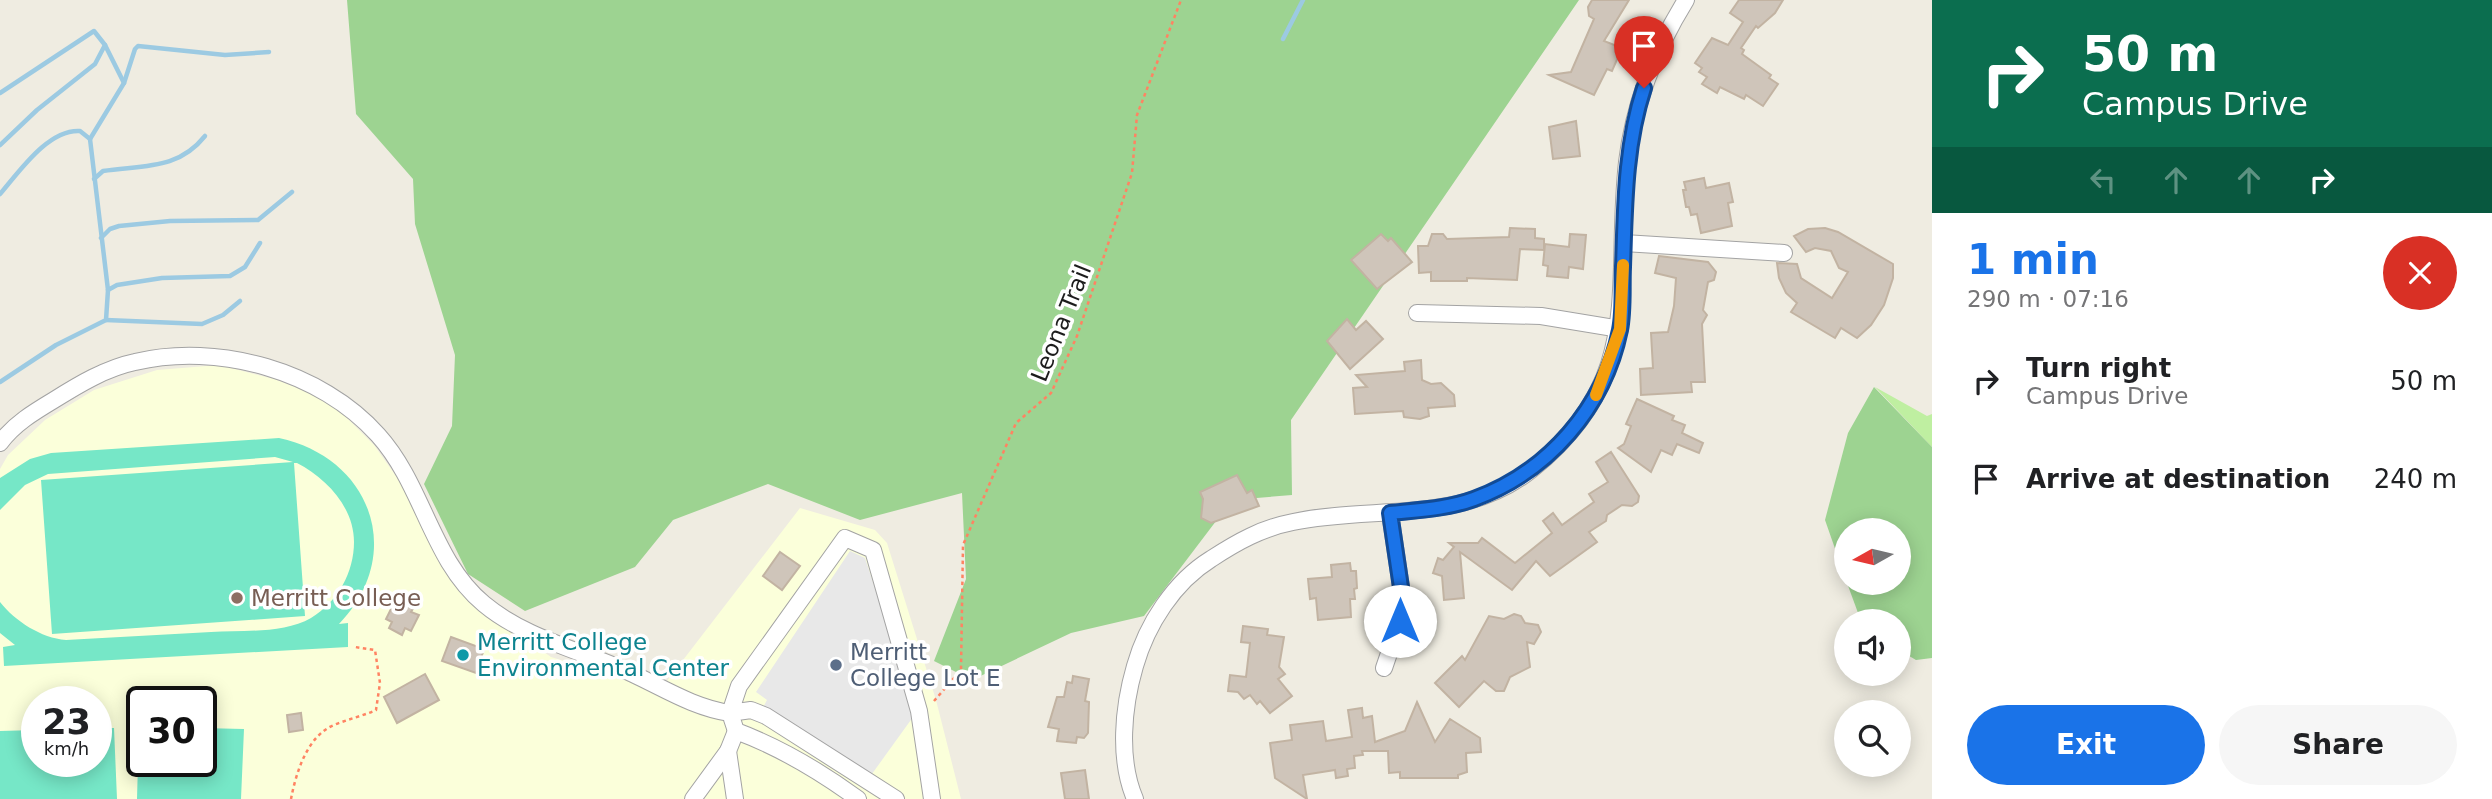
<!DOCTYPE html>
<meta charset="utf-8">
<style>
:root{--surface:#fff;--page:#f6f6f6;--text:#202124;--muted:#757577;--accent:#1a73e8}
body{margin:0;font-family:"DejaVu Sans",sans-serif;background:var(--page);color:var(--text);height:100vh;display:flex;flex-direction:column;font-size:26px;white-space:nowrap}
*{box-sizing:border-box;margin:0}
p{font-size:23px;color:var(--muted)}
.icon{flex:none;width:38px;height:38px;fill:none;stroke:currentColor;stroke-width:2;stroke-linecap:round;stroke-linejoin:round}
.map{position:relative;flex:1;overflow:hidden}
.panel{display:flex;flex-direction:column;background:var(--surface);width:560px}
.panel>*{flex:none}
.guide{background:#0b6e4f;color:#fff;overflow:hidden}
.needle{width:46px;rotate:262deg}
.tools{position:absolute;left:1834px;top:518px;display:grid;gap:14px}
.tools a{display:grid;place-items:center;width:77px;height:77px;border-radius:50%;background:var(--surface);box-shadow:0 4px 18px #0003;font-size:35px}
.speed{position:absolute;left:21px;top:686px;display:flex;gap:14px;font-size:35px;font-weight:700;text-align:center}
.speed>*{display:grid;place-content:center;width:91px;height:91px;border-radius:50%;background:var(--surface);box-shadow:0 4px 18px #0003;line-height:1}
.speed small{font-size:18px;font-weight:400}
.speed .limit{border:4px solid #111;border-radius:10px;background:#fff;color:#111}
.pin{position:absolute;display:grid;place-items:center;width:60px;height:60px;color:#fff;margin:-72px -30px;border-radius:50% 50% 50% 0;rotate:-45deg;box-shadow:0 0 7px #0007}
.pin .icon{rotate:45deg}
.me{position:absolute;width:77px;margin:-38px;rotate:0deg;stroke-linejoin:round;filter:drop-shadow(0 0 5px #0008)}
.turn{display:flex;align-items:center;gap:24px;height:147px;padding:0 35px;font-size:32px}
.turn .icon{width:91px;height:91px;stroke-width:2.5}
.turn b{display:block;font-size:49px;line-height:60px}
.lanes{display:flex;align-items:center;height:66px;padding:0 35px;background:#0003;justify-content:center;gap:35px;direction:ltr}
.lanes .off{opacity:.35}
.round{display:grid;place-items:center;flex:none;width:74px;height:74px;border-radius:37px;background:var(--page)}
.headline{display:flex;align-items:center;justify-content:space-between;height:119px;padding:0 35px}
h1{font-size:42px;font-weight:800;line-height:52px;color:var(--accent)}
.cta{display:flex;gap:14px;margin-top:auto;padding:14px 35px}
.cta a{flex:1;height:80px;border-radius:42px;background:var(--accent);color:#fff;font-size:28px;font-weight:800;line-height:80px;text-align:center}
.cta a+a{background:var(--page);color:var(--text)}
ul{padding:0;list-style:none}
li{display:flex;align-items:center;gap:21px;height:98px;padding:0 35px}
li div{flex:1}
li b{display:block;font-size:26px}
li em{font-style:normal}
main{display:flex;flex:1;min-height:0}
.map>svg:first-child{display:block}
</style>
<main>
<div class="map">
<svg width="1932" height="799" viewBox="0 0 1932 799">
<rect width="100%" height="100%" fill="#efece1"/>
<!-- education -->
<path fill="#fbffda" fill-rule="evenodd" d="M219 365 274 379 329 400 374 445 498 620 551 657 660 690 800 508 875 530 887 543 936 700 961 799H0V469L8 455 45 420 94 390 157 370ZM37 702H96V761H37ZM142 702H201V761H142Z"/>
<!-- grass -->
<polygon fill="#bfefa1" points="1875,387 1927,416 1932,414 1932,447"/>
<!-- forest -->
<g fill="#9dd391">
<polygon points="347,0 1579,0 1291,420 1292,495 1232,500 1144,616 1071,633 972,680 934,661 966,579 962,493 860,520 768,484 673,520 635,567 525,611 468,574 424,484 452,426 455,355 415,224 413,179 356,114"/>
<polygon points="1874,387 1932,447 1932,658 1916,660 1899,650 1899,621 1861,621 1847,583 1899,583 1899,530 1846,530 1846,580 1825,520 1848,433"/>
</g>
<!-- pitch -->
<g fill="#76e7c7">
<path d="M279 438C372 458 406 555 339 624L348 623V647L4 666 3 647 15 645 0 633V602C15 621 41 638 66 640 114 637 163 635 211 632 242 630 283 634 311 618 338 602 354 572 354 542 354 507 326 478 297 463H294L305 616 52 634 41 480 293 462 275 457 48 474 25 485 0 510V478L30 459 51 453Z"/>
<polygon points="139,726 142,726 142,761 201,761 201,728 244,729 241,799 137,799"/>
<polygon points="96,728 114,728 117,799 0,799 0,731 37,730 37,761 96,761"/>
</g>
<!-- parking -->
<polygon fill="#e8e8e8" points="850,551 865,558 892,639 913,717 864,785 757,719 767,700 756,692"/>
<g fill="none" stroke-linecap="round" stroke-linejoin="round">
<!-- stream -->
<g stroke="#9ccae2" stroke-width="4.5">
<polyline points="1283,39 1303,0"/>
<polyline points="0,93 94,31 105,45 124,83"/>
<polyline points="0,145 37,110 95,64 105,45"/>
<path d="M94 179 103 171C144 165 178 170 205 136"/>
<path d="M0 194C19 172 48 129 80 131L90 139"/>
<polyline points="101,238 110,229 119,226 170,221 258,220 292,192"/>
<polyline points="108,290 117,285 162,278 230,276 245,267 260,243"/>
<polyline points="106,320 202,324 223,315 240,301"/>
<polyline points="0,382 56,345 106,320 108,290 90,139 124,83 135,49 138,46 225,55 269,52"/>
</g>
</g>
<!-- building -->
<g fill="#cfc5ba" stroke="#c2b3a2" stroke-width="2">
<polygon points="1592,0 1629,0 1604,41 1622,48 1612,71 1607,69 1594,95 1549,75 1571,72 1594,19 1589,16 1588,7"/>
<polygon points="1739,0 1783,0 1775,13 1758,28 1756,26 1741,48 1744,50 1742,54 1771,75 1769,78 1778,84 1763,106 1746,95 1744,99 1720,87 1717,93 1702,84 1707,77 1699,72 1702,68 1695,63 1712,38 1728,45 1743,22 1730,13"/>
<polygon points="1576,121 1580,156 1553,159 1549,127"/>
<polygon points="1704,178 1706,188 1729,183 1733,202 1728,203 1732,226 1701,233 1697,214 1691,215 1689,207 1686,207 1683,190 1686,190 1684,182"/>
<polygon points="1510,228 1535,229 1535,238 1544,239 1544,250 1520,249 1517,280 1467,278 1467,281 1431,281 1431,272 1419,273 1418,246 1428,246 1432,234 1443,234 1447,239 1509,237"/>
<polygon points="1825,228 1838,232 1893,264 1893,278 1884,305 1871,325 1857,338 1841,328 1835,338 1791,312 1797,303 1786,293 1779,278 1777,263 1797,264 1801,278 1832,298 1848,272 1839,268 1831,251 1815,248 1806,252 1794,236 1808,229"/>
<polygon points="1381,234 1388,241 1391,238 1412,262 1377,289 1351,260"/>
<polygon points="1570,234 1586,235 1583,269 1569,267 1568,278 1547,276 1548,266 1543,265 1545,244 1569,247"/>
<polygon points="1659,256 1708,262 1716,272 1714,280 1708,282 1703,310 1707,315 1702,324 1705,382 1691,382 1692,392 1641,395 1640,369 1653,368 1651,333 1668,332 1674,306 1676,278 1655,273"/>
<polygon points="1347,319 1356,330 1366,321 1383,339 1350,369 1327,341"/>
<polygon points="1421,360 1422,380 1431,384 1441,383 1454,395 1455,406 1428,408 1429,416 1420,419 1404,417 1403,411 1355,414 1353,388 1367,387 1356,375 1405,371 1404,362"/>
<polygon points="1637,399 1674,416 1672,420 1685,425 1682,433 1703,443 1699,453 1677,444 1672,455 1661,450 1651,472 1618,448 1624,444 1631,426 1626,424"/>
<polygon points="1611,452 1639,496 1638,502 1632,506 1622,505 1607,515 1606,521 1589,532 1597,542 1550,576 1536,561 1512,590 1460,552 1464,598 1444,600 1442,576 1433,573 1438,558 1443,560 1454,547 1449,543 1478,543 1482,538 1515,563 1552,533 1543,521 1553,513 1562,525 1594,502 1589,494 1608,482 1596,462"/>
<polygon points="1237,475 1247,493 1252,490 1259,506 1211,523 1201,518 1203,499 1200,492"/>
<polygon points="780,552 800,566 782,590 763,576"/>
<polygon points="1350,563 1351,571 1356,571 1357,588 1354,589 1355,599 1350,599 1351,617 1318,620 1316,598 1310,599 1308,579 1332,577 1331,565"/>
<polygon points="402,601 414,607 411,612 419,615 411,631 405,628 402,635 389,628 392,622 386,619 394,603 399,606"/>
<polygon points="1514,614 1521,616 1525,623 1538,625 1541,632 1534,644 1527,642 1530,667 1510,677 1504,691 1496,691 1484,681 1459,707 1435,683 1462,656 1465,660 1489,616 1504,619"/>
<polygon points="1243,626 1268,629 1267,635 1284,637 1279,667 1285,674 1278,679 1292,696 1270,713 1260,701 1257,704 1250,695 1244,699 1238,692 1228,691 1230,675 1246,677 1250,643 1241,642"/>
<polygon points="451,637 484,649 476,673 442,661"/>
<polygon points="425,674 439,700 397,723 384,697"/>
<polygon points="1073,676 1089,679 1085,701 1089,702 1088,733 1084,738 1077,737 1076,743 1057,741 1059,729 1048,727 1057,697 1064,697 1067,682 1072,683"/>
<polygon points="1417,702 1435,742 1450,719 1480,738 1481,752 1466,753 1467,772 1458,775 1458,778 1400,778 1400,772 1389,773 1388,751 1362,751 1363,755 1354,756 1355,768 1347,769 1348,776 1336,778 1335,770 1303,775 1307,799 1275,778 1270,743 1292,740 1290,725 1323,721 1326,741 1352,737 1348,710 1362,708 1363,718 1372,716 1375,742 1405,731"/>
<polygon points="301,713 303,730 289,732 287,715"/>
<polygon points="1085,770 1089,799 1065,799 1061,773"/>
</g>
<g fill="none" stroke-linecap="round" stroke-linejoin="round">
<defs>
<g id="minor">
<polyline points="1624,243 1784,253"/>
<polyline points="1417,313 1541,316 1620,329"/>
<path d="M0 443C14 424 34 412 54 400 78 385 106 368 135 362 218 342 321 371 378 435 424 486 431 560 484 604 526 639 584 651 633 674 665 689 695 708 730 713L736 731C779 747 821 772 858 799"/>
<polyline points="1384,668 1400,621 1402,594 1390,513"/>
<polyline points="728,751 735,799"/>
<polyline points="693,799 728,751 736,731"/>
<polyline points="896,799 766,716 751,710 730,713 739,686 845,538 873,550 919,711 932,799"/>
<path d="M1135 799C1118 759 1123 707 1135 666 1147 624 1174 582 1211 559 1237 542 1262 528 1293 522 1372 505 1462 525 1531 470 1647 377 1613 289 1627 162 1634 103 1655 50 1686 0"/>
</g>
</defs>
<!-- minor casing -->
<use href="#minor" stroke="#a3a3a3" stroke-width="18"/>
<!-- path -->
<g stroke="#ff8362" stroke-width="2.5" stroke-dasharray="3.5 3.5" stroke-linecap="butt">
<polyline points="934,701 961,670 963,545 1016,423 1051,393 1077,336 1132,173 1137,115 1181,0"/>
<path d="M291 799C296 773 307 736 334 725 348 719 363 716 376 710L380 683 375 650 355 647"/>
</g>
<!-- minor -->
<use href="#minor" stroke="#fff" stroke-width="16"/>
</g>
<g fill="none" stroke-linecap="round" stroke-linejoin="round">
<defs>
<path id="route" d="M1400 621 1402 594 1390 513C1418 510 1447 509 1474 499 1548 472 1604 408 1620 330 1624 310 1622 287 1623 267 1625 206 1625 146 1644 88"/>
</defs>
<!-- route casing -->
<use href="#route" stroke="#114b97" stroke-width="18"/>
<!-- route -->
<use href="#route" stroke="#1a73e8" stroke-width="12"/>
<!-- slow -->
<polyline stroke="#f59e0b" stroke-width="12" points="1596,395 1620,329 1623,265"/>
</g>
<!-- markers -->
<circle fill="#8d6e63" stroke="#fff" stroke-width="2.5" cx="237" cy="598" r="7"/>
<circle fill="#0f9aa8" stroke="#fff" stroke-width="2.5" cx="463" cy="655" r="7"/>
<circle fill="#5c6f8a" stroke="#fff" stroke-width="2.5" cx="836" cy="665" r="7"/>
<g text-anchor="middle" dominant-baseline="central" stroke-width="7" stroke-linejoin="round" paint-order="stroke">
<!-- street labels -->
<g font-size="23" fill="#1c1c1c" stroke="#fff">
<text transform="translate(1061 323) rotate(-68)">Leona Trail</text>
</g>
<!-- education labels -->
<g font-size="23" fill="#785e54" stroke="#fff" text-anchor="start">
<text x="251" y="598">Merritt College</text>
</g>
<!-- culture labels -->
<g font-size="23" fill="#0d838f" stroke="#fff" text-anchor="start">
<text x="477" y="642">Merritt College<tspan x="477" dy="26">Environmental Center</tspan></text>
</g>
<!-- service labels -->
<g font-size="23" fill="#4e5e75" stroke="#fff" text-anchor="start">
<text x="850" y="652">Merritt<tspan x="850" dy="26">College Lot E</tspan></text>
</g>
</g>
</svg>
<div class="tools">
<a><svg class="needle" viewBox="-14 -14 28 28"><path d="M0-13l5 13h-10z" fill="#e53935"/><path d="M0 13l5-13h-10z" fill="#757577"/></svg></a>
<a><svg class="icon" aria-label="sound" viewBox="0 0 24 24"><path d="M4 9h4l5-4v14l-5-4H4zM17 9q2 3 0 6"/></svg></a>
<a><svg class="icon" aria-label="search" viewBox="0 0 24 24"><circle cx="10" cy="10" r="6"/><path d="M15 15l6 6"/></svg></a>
</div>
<div class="speed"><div>23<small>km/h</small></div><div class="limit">30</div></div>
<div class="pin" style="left:1644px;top:88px;background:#d93025"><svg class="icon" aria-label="arrive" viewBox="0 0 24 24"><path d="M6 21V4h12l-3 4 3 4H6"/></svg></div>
<svg class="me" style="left:1400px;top:621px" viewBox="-20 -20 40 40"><circle r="19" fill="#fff"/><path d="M0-13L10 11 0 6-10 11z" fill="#1a73e8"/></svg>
</div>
<section class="panel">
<div class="guide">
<div class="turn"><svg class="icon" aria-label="right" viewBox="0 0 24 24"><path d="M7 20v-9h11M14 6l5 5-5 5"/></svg><div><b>50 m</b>Campus Drive</div></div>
<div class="lanes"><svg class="icon off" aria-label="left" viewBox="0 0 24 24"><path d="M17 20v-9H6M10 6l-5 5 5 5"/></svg><svg class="icon off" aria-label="ahead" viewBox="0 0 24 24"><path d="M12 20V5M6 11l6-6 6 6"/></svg><svg class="icon off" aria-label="ahead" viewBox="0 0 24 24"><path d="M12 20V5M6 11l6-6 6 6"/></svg><svg class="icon" aria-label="right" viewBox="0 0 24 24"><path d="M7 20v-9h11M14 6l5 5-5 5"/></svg></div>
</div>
<div class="headline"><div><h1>1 min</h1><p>290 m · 07:16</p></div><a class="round" style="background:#d93025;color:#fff"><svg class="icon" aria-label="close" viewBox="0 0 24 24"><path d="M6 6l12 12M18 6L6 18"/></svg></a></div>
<ul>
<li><svg class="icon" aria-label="right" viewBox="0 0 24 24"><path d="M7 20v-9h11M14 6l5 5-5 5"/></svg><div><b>Turn right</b><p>Campus Drive</p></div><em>50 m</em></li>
<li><svg class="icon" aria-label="arrive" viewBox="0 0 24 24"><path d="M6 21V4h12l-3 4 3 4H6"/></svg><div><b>Arrive at destination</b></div><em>240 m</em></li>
</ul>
<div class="cta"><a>Exit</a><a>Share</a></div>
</section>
</main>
